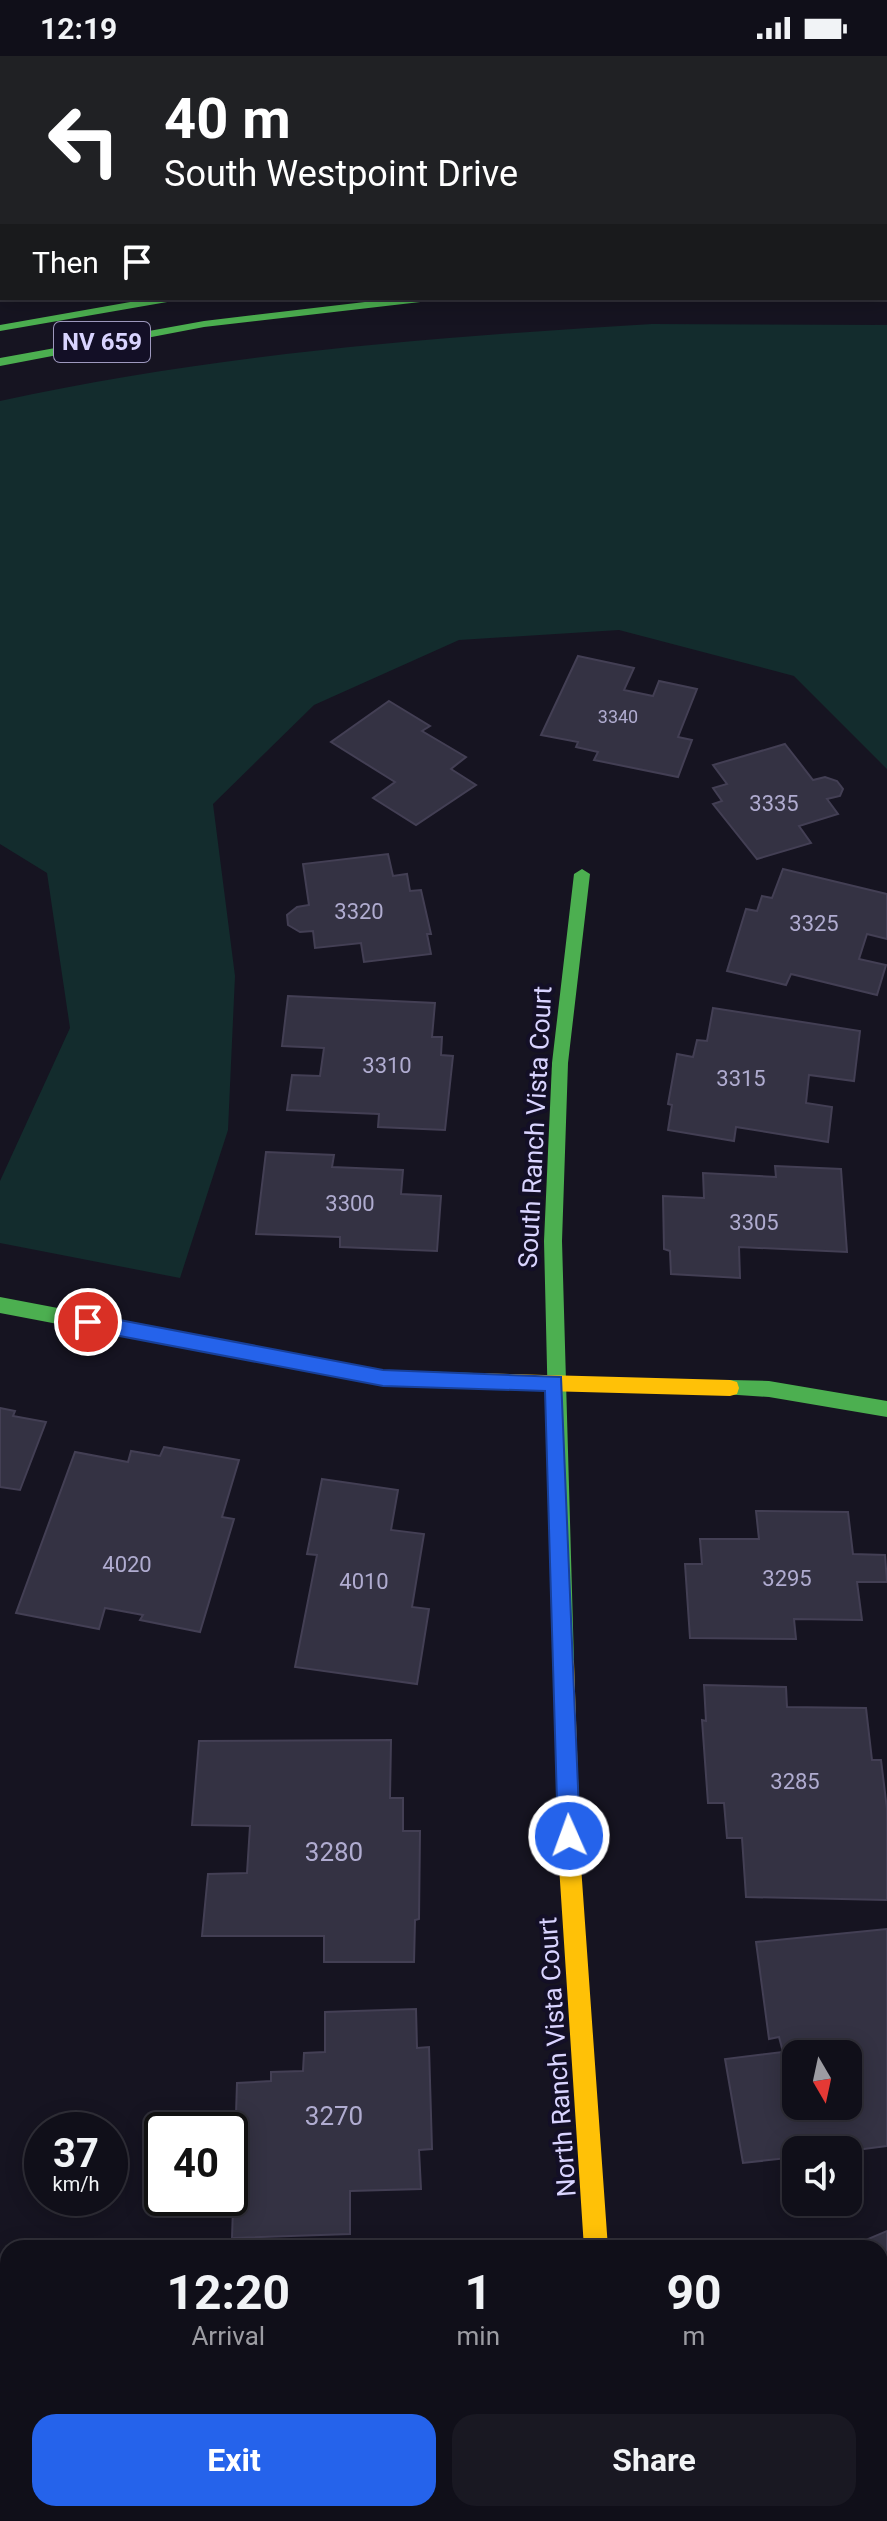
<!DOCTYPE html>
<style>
:root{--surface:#100f19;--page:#191822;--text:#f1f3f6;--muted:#9c9ca2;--line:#302f38;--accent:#2563eb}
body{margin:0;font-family:Roboto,sans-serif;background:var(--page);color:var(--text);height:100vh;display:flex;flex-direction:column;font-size:30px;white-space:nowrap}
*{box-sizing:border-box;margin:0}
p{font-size:26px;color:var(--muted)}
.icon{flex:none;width:44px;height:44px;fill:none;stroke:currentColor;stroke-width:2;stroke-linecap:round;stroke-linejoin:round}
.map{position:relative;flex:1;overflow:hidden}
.details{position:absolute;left:0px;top:2184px;width:888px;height:282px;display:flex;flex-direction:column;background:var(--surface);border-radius:24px 24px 0 0;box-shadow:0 4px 20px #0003,0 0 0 2px var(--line)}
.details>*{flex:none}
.banner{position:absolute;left:0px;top:0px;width:888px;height:244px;box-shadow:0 4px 20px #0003,0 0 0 2px var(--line);background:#202124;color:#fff;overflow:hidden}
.needle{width:52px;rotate:171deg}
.tools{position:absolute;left:782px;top:1984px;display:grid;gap:16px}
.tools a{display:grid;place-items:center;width:80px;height:80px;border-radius:16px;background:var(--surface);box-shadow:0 4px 20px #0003,0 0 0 2px var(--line);font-size:40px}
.speed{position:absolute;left:24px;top:2056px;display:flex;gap:16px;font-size:40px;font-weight:700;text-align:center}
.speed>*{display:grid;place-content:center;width:104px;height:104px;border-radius:50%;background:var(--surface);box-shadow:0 4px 20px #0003,0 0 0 2px var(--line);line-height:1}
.speed small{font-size:20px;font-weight:400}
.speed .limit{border:4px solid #111;border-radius:12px;background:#fff;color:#111}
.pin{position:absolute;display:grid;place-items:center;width:68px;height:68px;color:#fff;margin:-34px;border:4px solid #fff;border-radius:50%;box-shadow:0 2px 8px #0007}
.me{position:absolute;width:88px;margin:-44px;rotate:358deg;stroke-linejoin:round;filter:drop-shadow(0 0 6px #0008)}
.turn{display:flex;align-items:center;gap:28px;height:168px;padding:0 32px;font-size:36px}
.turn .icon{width:104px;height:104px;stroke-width:2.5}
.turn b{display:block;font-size:56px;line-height:68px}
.then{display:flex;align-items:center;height:76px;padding:0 32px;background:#0003;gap:16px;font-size:30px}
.eta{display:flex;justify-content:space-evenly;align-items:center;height:136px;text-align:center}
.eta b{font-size:48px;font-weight:700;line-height:56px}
.action{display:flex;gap:16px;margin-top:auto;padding:16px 32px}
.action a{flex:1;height:92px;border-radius:24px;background:var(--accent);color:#fff;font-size:32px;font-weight:700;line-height:92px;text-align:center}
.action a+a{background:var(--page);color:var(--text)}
.status{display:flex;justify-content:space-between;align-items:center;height:56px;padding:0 40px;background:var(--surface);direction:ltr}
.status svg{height:22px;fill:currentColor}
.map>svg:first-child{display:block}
</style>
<div class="status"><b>12:19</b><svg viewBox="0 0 49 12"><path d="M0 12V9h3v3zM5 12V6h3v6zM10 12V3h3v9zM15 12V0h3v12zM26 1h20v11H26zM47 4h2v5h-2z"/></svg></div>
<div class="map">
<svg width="887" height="2465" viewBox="0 0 887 2465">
<rect width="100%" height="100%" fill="#161421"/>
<!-- green -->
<path fill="#132c2d" d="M652 268 887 269V713L794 620 619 574 459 584 314 649 213 748 235 920 228 1074 180 1222 0 1187V1125L70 972 47 817 0 788V345C215 298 433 281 652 268Z"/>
<!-- building -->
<g fill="#343243" stroke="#433f54" stroke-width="2" fill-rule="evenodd">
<rect x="656" y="0" width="86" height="2"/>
<polygon points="774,0 863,0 864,2 775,2"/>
<polygon points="578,600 634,612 624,634 653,640 659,625 697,633 678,681 692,684 678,721 594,704 598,696 576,691 578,686 541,679"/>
<polygon points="389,645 430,670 422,675 466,701 451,713 476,729 416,769 373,742 395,726 331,686"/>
<polygon points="785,688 813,724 825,721 837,725 843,733 840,740 827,743 838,758 799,770 811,787 757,803 713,748 722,745 713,732 727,728 713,709"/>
<polygon points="388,798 393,820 407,818 410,835 421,834 431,878 427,878 431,898 364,906 361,887 315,892 313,875 300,876 288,869 287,859 297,851 309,849 303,808"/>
<polygon points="783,813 887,838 887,883 867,878 859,903 886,909 877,939 791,918 786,929 727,915 746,853 757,855 762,840 772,842"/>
<polygon points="288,940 435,947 432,981 442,981 441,999 453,1000 445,1074 378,1071 379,1058 287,1054 292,1019 320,1020 324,992 282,990"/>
<polygon points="713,952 860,975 854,1025 809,1019 806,1047 832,1051 828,1086 736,1071 734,1085 668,1074 672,1049 668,1048 677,998 693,1001 697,984 707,985"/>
<polygon points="266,1096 334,1099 332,1111 403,1114 401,1138 441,1140 437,1195 340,1191 340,1181 256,1178"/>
<polygon points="775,1110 841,1113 847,1196 739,1191 740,1222 671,1218 670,1195 664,1193 663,1140 704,1142 703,1117 776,1121"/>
<polygon points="0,1352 15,1355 13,1360 46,1366 20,1434 0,1431"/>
<polygon points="164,1391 239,1404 222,1461 234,1463 200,1576 140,1564 143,1559 105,1552 99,1573 16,1557 75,1396 128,1406 131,1395 160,1400"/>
<polygon points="322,1423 398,1434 391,1474 424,1478 412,1551 429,1553 417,1628 295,1611 317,1499 307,1498"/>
<polygon points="756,1455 848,1456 853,1498 885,1499 887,1526 857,1526 862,1564 794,1563 796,1583 690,1582 685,1508 702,1508 700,1483 759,1483"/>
<polygon points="704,1629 786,1631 787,1651 866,1652 872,1704 881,1704 887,1753 887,1844 746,1841 742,1782 727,1782 724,1747 708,1747 702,1664 706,1665"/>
<polygon points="391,1684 390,1742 403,1742 403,1775 420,1775 419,1863 415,1864 414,1906 324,1906 324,1880 202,1880 208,1818 247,1817 250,1770 192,1769 199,1685"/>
<path d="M887 1873V2090L848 2095 796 2094V2101L743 2107 725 2003 783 1996 779 1981 769 1983 756 1886ZM796 1998H848V2050H796Z"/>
<polygon points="416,1953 417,1992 429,1991 432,2093 419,2094 421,2133 350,2135 350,2178 232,2182 237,2027 271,2025 271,2016 303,2015 304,1997 325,1996 325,1956"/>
<polygon points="887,2175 887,2301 883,2303 880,2192 847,2192"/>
<polygon points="61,2458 316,2458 316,2465 60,2465"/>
</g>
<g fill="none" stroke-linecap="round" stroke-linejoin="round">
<!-- fast -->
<g fill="#4caf50" fill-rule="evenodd">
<polygon points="153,242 179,242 173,245 0,275 0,269"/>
<polygon points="399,242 435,242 429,245 204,271 0,310 0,302 204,265"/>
<polygon points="582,813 590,818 568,1007 562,1185 574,1606 571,1613 564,1616 557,1613 554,1606 544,1185 552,1007 574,818"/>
<polygon points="0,1241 383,1314 474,1317 481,1319 483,1325 481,1331 474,1333 383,1330 0,1257"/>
<polygon points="730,1324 769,1325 887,1345 887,1361 769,1341 723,1338 721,1332 723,1326"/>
</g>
<!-- slow -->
<g fill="#ffc107" fill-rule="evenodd">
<polygon points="474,1317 730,1324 737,1326 739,1332 737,1338 730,1340 474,1333 467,1331 465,1325 467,1319"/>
<polygon points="564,1596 571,1599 574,1606 581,1810 608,2192 584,2192 559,1810 554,1606 557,1599"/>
</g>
<!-- jam -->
<rect fill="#c62828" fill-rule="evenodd" x="886" y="228" width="1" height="6"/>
</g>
<!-- route -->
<polygon fill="#2563eb" stroke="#184099" stroke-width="2" points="88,1258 383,1314 561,1321 580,1780 577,1787 569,1791 561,1787 558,1780 545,1335 383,1330 88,1274 79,1266"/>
<g text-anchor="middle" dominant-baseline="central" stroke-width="8" stroke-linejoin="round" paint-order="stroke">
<!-- far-number labels -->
<g font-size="18" fill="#b0acd0">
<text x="618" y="660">3340</text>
</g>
<!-- number labels -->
<g font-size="22" fill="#b0acd0">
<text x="774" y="747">3335</text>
<text x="359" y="855">3320</text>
<text x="814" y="867">3325</text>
<text x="387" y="1009">3310</text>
<text x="741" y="1022">3315</text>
<text x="350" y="1147">3300</text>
<text x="754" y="1166">3305</text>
<text x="127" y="1508">4020</text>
<text x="787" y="1522">3295</text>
<text x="364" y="1525">4010</text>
<text x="795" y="1725">3285</text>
</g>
<!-- shield labels -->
<rect fill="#130f26" stroke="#9e99be" stroke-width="2" x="54" y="266" width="96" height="40" rx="6"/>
<g font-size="24" font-weight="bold" fill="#d9d4ff">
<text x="102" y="286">NV 659</text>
</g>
<!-- street labels -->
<g font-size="26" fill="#d9d4ff" stroke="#130f26">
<text transform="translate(535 1071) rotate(-87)">South Ranch Vista Court</text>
<text transform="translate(557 2001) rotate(-94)">North Ranch Vista Court</text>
</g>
<!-- near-number labels -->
<g font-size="26" fill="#b0acd0">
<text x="334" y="1796">3280</text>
<text x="334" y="2060">3270</text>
</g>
</g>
</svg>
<div class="tools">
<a><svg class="needle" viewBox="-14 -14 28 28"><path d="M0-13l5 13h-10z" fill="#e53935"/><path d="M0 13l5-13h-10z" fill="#9c9ca2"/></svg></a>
<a><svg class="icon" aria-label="sound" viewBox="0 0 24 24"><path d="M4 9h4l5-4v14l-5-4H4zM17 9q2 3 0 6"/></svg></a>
</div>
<div class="speed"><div>37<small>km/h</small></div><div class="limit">40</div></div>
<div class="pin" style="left:88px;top:1266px;background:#d93025"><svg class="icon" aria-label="arrive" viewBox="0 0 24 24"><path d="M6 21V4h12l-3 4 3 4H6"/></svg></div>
<svg class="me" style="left:569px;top:1780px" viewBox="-20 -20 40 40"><circle r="17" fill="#2563eb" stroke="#fff" stroke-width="3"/><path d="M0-11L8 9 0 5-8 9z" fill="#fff"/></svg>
<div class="banner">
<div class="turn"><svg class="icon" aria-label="left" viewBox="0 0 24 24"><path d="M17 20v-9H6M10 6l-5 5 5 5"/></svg><div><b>40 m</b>South Westpoint Drive</div></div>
<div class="then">Then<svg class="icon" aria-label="arrive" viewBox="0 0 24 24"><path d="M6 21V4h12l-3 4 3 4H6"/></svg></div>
</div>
<section class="details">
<div class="eta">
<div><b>12:20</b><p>Arrival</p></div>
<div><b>1</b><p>min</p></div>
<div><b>90</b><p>m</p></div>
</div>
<div class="action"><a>Exit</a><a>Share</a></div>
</section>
</div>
